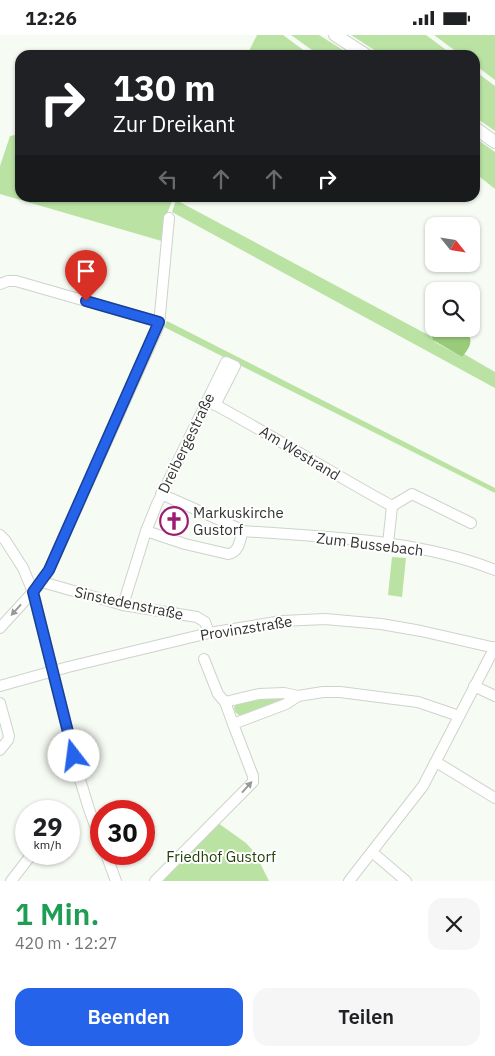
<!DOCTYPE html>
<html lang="de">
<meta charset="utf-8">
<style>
:root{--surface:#fff;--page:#f6f6f6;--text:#202124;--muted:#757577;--accent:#2563eb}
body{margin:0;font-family:"IBM Plex Sans",sans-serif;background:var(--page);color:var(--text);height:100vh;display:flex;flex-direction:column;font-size:19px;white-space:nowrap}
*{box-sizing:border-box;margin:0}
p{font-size:16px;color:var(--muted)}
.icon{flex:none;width:28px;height:28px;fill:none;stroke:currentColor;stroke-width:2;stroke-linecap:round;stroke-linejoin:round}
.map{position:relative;height:846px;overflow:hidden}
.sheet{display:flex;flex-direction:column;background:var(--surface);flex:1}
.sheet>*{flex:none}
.banner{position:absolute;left:15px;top:15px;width:465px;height:152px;border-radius:15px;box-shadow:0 1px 4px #0004;background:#202124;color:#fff;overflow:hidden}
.needle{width:32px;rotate:120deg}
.controls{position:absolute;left:425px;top:182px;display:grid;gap:10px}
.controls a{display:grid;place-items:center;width:55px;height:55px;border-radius:10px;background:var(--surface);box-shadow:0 1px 4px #0004;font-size:25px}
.speed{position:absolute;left:15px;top:765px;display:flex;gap:10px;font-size:25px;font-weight:700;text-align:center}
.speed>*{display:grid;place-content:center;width:65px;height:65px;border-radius:50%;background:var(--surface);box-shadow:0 1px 4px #0004;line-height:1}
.speed small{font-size:12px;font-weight:400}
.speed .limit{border:8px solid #d22;background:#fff;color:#111}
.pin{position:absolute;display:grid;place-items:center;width:42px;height:42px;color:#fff;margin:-51px -21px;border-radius:50% 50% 50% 0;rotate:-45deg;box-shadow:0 0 5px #0007}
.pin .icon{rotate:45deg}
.me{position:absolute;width:55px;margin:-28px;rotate:345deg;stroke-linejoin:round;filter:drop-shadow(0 0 4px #0008)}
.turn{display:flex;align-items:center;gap:18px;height:105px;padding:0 15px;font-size:22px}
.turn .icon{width:65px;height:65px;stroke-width:2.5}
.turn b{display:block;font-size:35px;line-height:42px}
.lanes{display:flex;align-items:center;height:48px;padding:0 15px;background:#0003;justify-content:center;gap:25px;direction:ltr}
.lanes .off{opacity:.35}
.round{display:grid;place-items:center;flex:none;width:52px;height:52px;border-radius:15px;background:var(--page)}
.headline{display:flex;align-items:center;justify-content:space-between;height:85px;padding:0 15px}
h1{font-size:30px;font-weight:600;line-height:38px;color:#1e9e55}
.button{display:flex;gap:10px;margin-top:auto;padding:10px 15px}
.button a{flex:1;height:58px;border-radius:15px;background:var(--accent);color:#fff;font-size:20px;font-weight:600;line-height:58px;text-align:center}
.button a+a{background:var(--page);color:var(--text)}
.status{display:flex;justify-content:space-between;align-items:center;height:35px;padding:0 25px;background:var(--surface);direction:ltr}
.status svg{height:14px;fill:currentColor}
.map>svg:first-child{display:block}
</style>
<div class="status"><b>12:26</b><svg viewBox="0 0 49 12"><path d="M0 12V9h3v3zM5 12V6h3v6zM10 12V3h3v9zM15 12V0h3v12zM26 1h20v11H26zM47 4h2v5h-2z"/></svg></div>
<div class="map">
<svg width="495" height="846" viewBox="0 0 495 846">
<rect width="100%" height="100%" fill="#f6fbf3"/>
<!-- green -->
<g fill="#bae3a3">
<polygon points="257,0 283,0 310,20 247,20"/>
<polygon points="291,0 319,0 351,20 319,20"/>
<polygon points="351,0 426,0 453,20 382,20"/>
<polygon points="434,0 495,0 495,45 475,30 475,20 461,20"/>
<polygon points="475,36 495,51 495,96 475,82"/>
<polygon points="20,99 20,162 165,162 172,166 168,176 165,207 0,159 0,131 10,101"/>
<polygon points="475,103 495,117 495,154 475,138"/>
<polygon points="176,165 432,302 435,307 462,322 464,319 495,337 495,353 172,177"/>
<polygon points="167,286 495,453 495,458 164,292"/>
<polygon points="392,522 406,523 402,562 388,560"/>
<polygon points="260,662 293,663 240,681 235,677 234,672 239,667"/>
<polygon points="218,788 246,808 255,818 269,846 160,846"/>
</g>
<!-- water -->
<path fill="#99cb7b" d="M437 294H465C474 305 471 311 462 322L433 305 432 302Z"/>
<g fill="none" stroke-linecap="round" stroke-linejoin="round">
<defs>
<g id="minor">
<polyline points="0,249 8,246 16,246 159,287"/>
<path d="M210 367C272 400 331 438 392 471"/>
<polyline points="392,471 412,459 471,488"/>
<path d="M146 496 185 509 228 519C238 518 240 507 242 498L240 494 161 459"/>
<path d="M242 496C324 502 419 504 495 535"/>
<polyline points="0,500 5,505 23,533 33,557 78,738 89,774 101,807"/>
<polyline points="388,509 392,471"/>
<polyline points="42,547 123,570 197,582 205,587 209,598"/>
<polyline points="123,570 146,496 157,469 226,327 235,331 215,370"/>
<polyline points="0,593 42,547 49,535 159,290 169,183"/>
<polyline points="204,624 218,659 225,667"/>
<polyline points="0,651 68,632 209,598 282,586 325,584 381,589 421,596 495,613"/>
<polyline points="474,651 495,661"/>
<polyline points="298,661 286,669 233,689 225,667 259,659 284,658 298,661 323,657 340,657 418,667 459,681"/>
<polyline points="0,668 9,701 8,705 0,715"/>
<polyline points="436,727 495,763"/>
<polyline points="372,817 406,846"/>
<polyline points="106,819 116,846"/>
<polyline points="11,846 32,819"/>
<polyline points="155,846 253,747 253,741 233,689"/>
<polyline points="349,846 423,751 495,612"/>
</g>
<g id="major">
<polyline points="335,0 366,20"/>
<polyline points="475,93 495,107"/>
</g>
</defs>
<!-- minor casing -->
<use href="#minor" stroke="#ced3cb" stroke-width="12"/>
<!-- major casing -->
<use href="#major" stroke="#ced3cb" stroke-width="14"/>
<!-- minor -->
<use href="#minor" stroke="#fff" stroke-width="10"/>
<!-- major -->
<use href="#major" stroke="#fff" stroke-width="12"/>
</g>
<!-- one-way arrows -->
<defs><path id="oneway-solid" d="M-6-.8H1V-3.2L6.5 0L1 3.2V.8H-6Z" transform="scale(1.25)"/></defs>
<g fill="#989a98">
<use href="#oneway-solid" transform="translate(16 575) rotate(132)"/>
<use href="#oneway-solid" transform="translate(247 752) rotate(-48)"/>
</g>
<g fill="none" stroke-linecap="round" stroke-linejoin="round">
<defs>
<polyline id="route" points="74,721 33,557 49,535 159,287 86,266"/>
</defs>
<!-- route casing -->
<use href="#route" stroke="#184099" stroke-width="12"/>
<!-- route -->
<use href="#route" stroke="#2563eb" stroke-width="9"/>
</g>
<!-- icons -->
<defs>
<symbol id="church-ring" viewBox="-11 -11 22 22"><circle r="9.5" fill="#fff" stroke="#9b1d73" stroke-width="1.5"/><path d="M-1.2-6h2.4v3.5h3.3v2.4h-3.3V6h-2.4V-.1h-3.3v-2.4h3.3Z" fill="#9b1d73"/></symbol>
</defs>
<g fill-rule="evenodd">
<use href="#church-ring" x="158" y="470" width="32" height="32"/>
</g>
<g text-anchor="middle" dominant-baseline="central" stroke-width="4" stroke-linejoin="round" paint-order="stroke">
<!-- street labels -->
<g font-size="15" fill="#323431" stroke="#fff">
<text transform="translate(186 408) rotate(-64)">Dreibergestraße</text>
<text transform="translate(300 418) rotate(31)">Am Westrand</text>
<text transform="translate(370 509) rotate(7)">Zum Bussebach</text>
<text transform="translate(129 568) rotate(12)">Sinstedenstraße</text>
<text transform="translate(246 593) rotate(-9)">Provinzstraße</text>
</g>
<!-- poi labels -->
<g font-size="15" fill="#323431" stroke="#fff" text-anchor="start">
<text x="193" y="477">Markuskirche<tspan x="193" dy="17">Gustorf</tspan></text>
</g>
<!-- park labels -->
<g font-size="15" fill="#234209" stroke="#fff">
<text x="221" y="821">Friedhof Gustorf</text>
</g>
</g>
</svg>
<div class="controls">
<a><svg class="needle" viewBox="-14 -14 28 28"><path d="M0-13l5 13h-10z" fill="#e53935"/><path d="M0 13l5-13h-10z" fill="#757577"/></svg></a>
<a><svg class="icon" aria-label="search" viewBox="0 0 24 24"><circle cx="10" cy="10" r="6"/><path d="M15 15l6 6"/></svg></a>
</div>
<div class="speed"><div>29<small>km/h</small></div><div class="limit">30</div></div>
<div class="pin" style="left:86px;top:266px;background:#d93025"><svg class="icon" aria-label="arrive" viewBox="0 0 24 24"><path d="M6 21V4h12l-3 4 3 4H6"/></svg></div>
<svg class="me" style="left:74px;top:721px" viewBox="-20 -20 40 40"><circle r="19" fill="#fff"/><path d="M0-13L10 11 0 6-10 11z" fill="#2563eb"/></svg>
<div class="banner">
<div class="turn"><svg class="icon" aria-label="right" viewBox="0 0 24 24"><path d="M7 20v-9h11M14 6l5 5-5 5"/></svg><div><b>130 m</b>Zur Dreikant</div></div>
<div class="lanes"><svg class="icon off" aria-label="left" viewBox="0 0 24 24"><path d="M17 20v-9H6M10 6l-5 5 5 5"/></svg><svg class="icon off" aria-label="ahead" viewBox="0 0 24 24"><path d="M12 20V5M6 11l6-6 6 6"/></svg><svg class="icon off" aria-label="ahead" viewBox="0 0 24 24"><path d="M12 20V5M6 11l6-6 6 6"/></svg><svg class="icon" aria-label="right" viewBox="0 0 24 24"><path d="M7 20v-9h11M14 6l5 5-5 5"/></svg></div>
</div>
</div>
<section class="sheet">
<div class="headline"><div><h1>1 Min.</h1><p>420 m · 12:27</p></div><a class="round"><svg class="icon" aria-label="close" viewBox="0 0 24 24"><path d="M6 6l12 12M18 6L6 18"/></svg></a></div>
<div class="button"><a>Beenden</a><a>Teilen</a></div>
</section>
